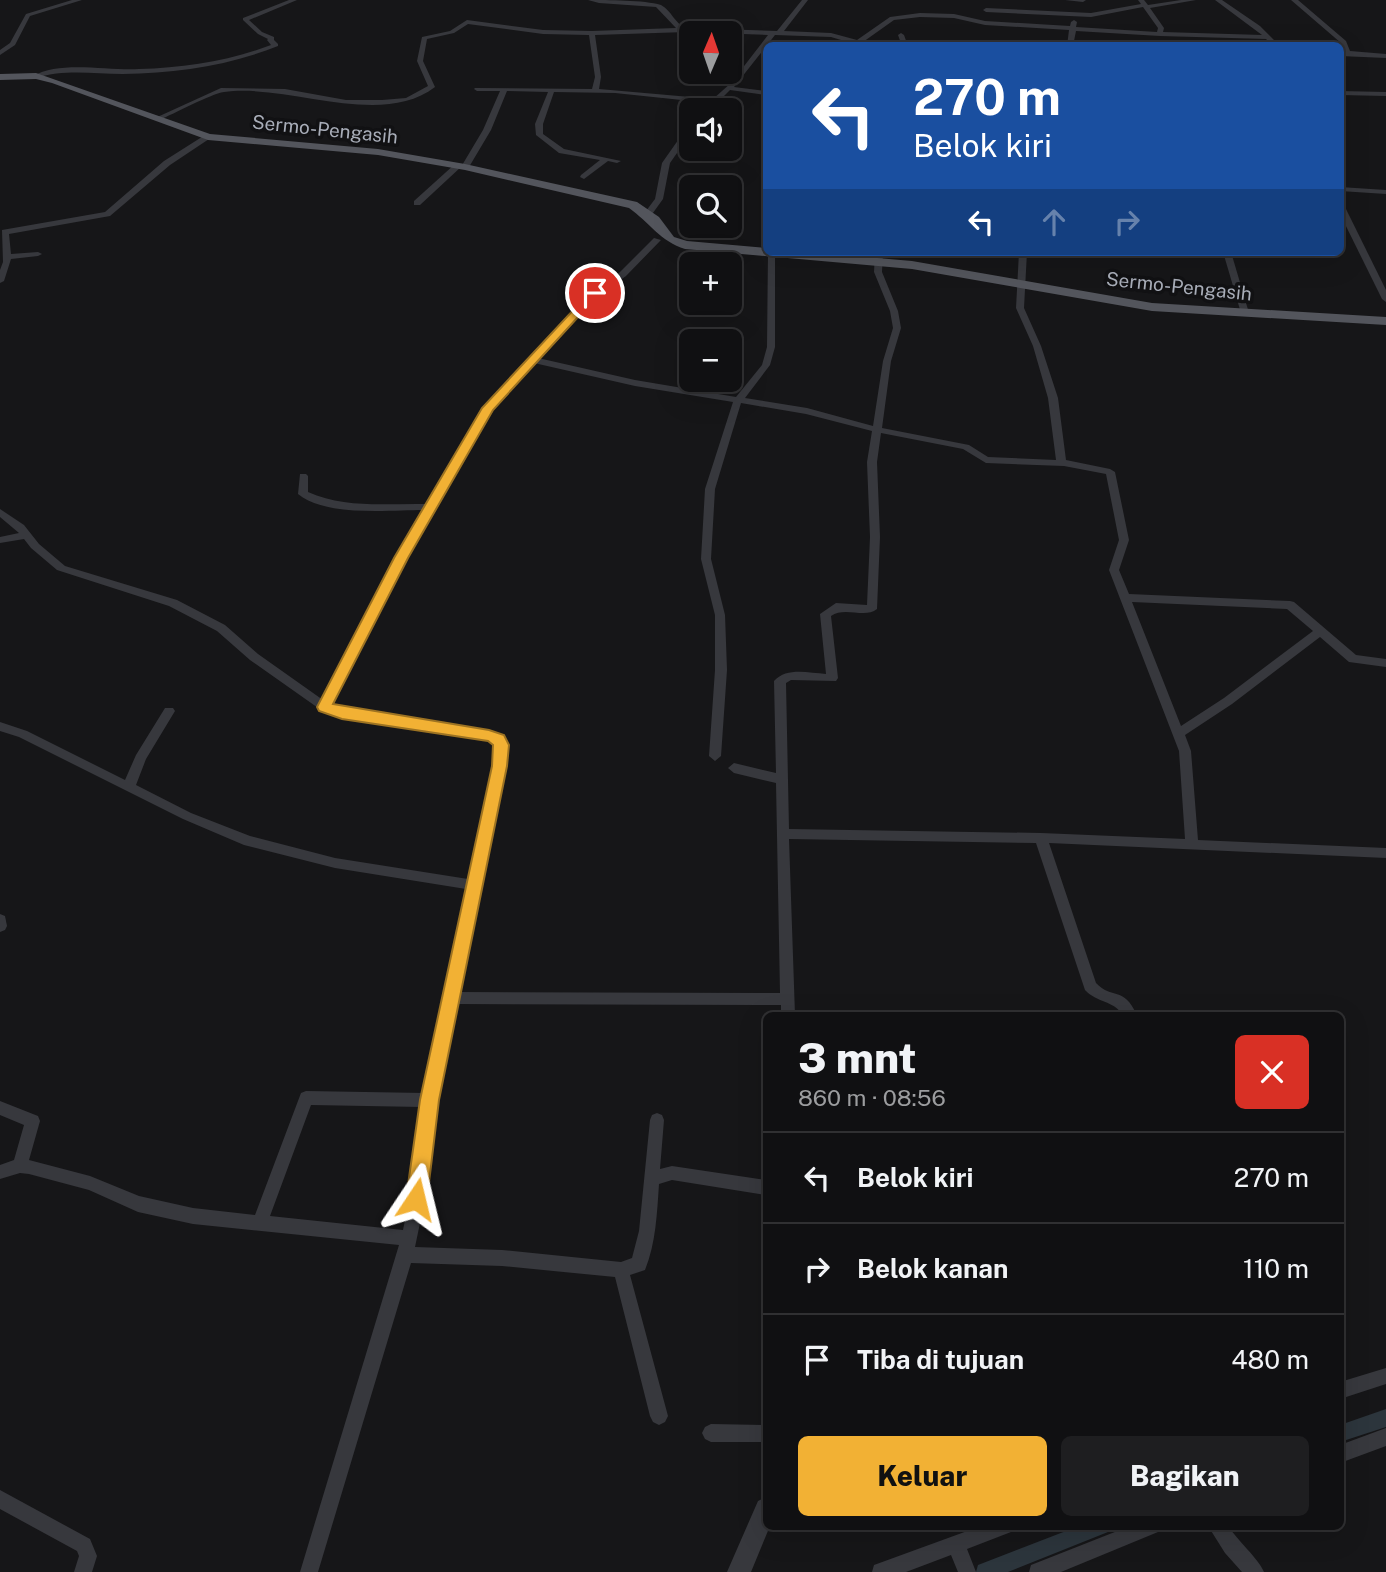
<!DOCTYPE html>
<html lang="id">
<meta charset="utf-8">
<style>
:root{--surface:#101012;--page:#1e1e20;--text:#f1f3f6;--muted:#9c9d9f;--line:#303032;--accent:#f2b134}
body{margin:0;font-family:"Public Sans",sans-serif;background:var(--page);color:var(--text);height:100vh;display:flex;flex-direction:column;font-size:26px;white-space:nowrap}
*{box-sizing:border-box;margin:0}
p{font-size:23px;color:var(--muted)}
.icon{flex:none;width:38px;height:38px;fill:none;stroke:currentColor;stroke-width:2;stroke-linecap:round;stroke-linejoin:round}
.map{position:relative;flex:1;overflow:hidden}
.panel{position:absolute;left:763px;top:1012px;width:581px;height:518px;display:flex;flex-direction:column;background:var(--surface);border-radius:10px;box-shadow:0 7px 28px #0002,0 0 0 2px var(--line)}
.panel>*{flex:none}
.hud{position:absolute;left:763px;top:42px;width:581px;height:214px;border-radius:10px;box-shadow:0 7px 28px #0002,0 0 0 2px var(--line);background:#1a4fa0;color:#fff;overflow:hidden}
.needle{width:46px;rotate:2deg}
.controls{position:absolute;left:679px;top:21px;display:grid;gap:14px}
.controls a{display:grid;place-items:center;width:63px;height:63px;border-radius:10px;background:var(--surface);box-shadow:0 7px 28px #0002,0 0 0 2px var(--line);font-size:35px}
.pin{position:absolute;display:grid;place-items:center;width:60px;height:60px;color:#fff;margin:-30px;border:4px solid #fff;border-radius:50%;box-shadow:0 2px 7px #0007}
.me{position:absolute;width:77px;margin:-38px;rotate:10deg;stroke-linejoin:round;filter:drop-shadow(0 0 5px #0008)}
.turn{display:flex;align-items:center;gap:24px;height:147px;padding:0 35px;font-size:32px}
.turn .icon{width:91px;height:91px;stroke-width:2.5}
.turn b{display:block;font-size:49px;line-height:60px}
.lanes{display:flex;align-items:center;height:66px;padding:0 35px;background:#0003;justify-content:center;gap:35px;direction:ltr}
.lanes .off{opacity:.35}
.round{display:grid;place-items:center;flex:none;width:74px;height:74px;border-radius:10px;background:var(--page)}
.summary{display:flex;align-items:center;justify-content:space-between;height:119px;padding:0 35px}
h1{font-size:42px;font-weight:800;line-height:52px}
.primary-button{display:flex;gap:14px;margin-top:auto;padding:14px 35px}
.primary-button a{flex:1;height:80px;border-radius:10px;background:var(--accent);color:#111;font-size:28px;font-weight:800;line-height:80px;text-align:center}
.primary-button a+a{background:var(--page);color:var(--text)}
ul{padding:0;list-style:none}
li{display:flex;align-items:center;gap:21px;height:91px;padding:0 35px;border-top:2px solid var(--line)}
li div{flex:1}
li b{display:block;font-size:26px}
li em{font-style:normal}
.map>svg:first-child{display:block}
</style>
<div class="map">
<svg width="1386" height="1572" viewBox="0 0 1386 1572">
<rect width="100%" height="100%" fill="#161618"/>
<g fill="none" stroke-linecap="round" stroke-linejoin="round">
<!-- canal -->
<g fill="#2c353c" fill-rule="evenodd">
<polygon points="1386,1409 1386,1427 1340,1442 1340,1425"/>
<polygon points="1079,1526 1111,1526 1108,1532 1008,1572 976,1572 978,1565"/>
</g>
<!-- minor -->
<g fill="#37383d" fill-rule="evenodd">
<polygon points="72,0 82,0 30,16 15,45 0,55 0,50 10,43 26,14"/>
<path d="M289 0H297L249 20 262 32 274 37V40L278 44V46C228 66 176 73 123 74 93 74 65 69 36 78L33 76C60 60 108 71 139 69 185 68 229 61 271 45L267 40 268 39 258 34 243 20V18Z"/>
<path d="M588 0C608 0 644 0 661 5 672 11 674 23 686 28L777 31 802 0H808L784 31 831 33 857 40 890 17 920 13 954 14 985 21 1070 26 1071 22 1074 20 1077 22 1076 27 1157 32 1158 28 1143 7 1091 17 986 12 983 10 986 8 1091 13 1141 4 1138 0H1144L1148 5 1181 0H1196L1150 8 1164 28 1163 32 1262 35 1215 0H1222L1260 26 1280 46H1273L1266 39 1160 36 1076 31 1073 46H1067L1069 30 985 25 954 18 920 17 894 20 863 42 873 46H861L831 37 775 35 734 87 766 91V95L730 90 710 110H703L710 103 615 93 554 92 543 124V134L564 149 621 161 617 163 608 161 584 179 580 177 581 175 600 160 559 153 536 135 535 124 548 92 507 91 491 130 469 167 465 169 461 167 483 130 500 91H477L474 89 475 88 592 89 595 77 589 35 543 34 468 24 454 33 427 39 423 61 435 87C380 129 289 83 224 92 210 94 174 114 159 120L153 119 221 88 285 89 346 100H382L406 98 428 86 417 61 422 37 450 31 467 20 543 30 592 31 676 28 656 7 599 3ZM686 32 768 35 731 83 713 99 599 89 601 77 595 35Z"/>
<polygon points="1065,0 1086,0 1083,2"/>
<polygon points="1291,0 1298,0 1346,41 1350,51 1386,54 1386,58 1340,56 1340,51 1343,50 1341,43"/>
<polygon points="901,33 904,35 908,46 902,46 898,35"/>
<polygon points="1340,91 1386,92 1386,96 1340,95"/>
<polygon points="688,126 691,126 691,133 670,163 663,199 650,217 644,217 643,215 655,199 662,163"/>
<polygon points="205,135 212,137 170,165 110,216 9,234 11,254 38,252 42,254 38,256 11,259 4,281 0,283 0,270 3,262 2,230 105,212 164,161"/>
<polygon points="455,164 462,166 420,205 414,205 414,201"/>
<polygon points="1340,187 1386,190 1386,194 1340,191"/>
<polygon points="1340,203 1344,205 1386,290 1386,302 1382,299 1340,214"/>
<path d="M654 238 661 240 626 276 587 305 538 358 635 380 736 397 762 365 767 347 768 253 775 252V347L770 365 745 398 807 408 873 426 883 361 893 328 890 311 874 272 875 252H883L882 272 898 311 901 328 891 361 882 428 969 445 988 457 1056 460 1048 398 1033 346 1016 308 1019 252H1027L1024 308 1041 346 1058 398 1066 460 1110 469 1115 472 1129 540 1119 570 1129 594 1290 601 1294 602 1356 655 1386 659V667L1349 662 1320 637 1232 704 1185 735 1191 751 1198 840 1386 848V858L1049 843 1096 983C1112 1000 1123 985 1137 1015H1123C1113 1000 1097 1003 1085 990L1036 843 789 839 795 1015H781V1005L455 1004 437 1100 429 1180 415 1247 502 1250 621 1262 632 1258 639 1231 650 1120 652 1115 657 1113 662 1115 664 1120 660 1169 672 1166 766 1180V1195L672 1180 659 1184C657 1213 656 1243 645 1270L630 1275 668 1416 665 1422 659 1425 653 1422 650 1416 615 1277 502 1266 411 1263 318 1572H300L399 1245 193 1224 138 1212 89 1190 29 1174 20 1173 0 1179V1165L14 1160 24 1125 0 1115V1101L38 1116 40 1121 29 1160 90 1176 139 1196 193 1208 255 1215 301 1093 306 1091 424 1093 466 889 335 868 244 845 183 819 19 737 0 731V722L27 731 125 780 136 755 165 708H173L175 711 146 759 136 785 191 813 250 836 335 858 468 879 493 766 492 742 342 718 321 710 250 660 217 631 169 606 57 570 31 548 24 539 0 543V537L19 533 0 517V509L24 525 39 544 65 566 177 600 225 625 258 654 323 700 396 558 424 510C389 510 326 517 298 494L300 474H306L308 476V492C345 509 388 503 427 504L485 406 581 301 620 272ZM534 363 635 386 733 402 705 489 701 559 715 615V670L709 756 715 761 721 756 727 670 725 615 711 559 715 489 741 403 806 414 872 431 867 462 870 537 867 605 836 603 820 614 826 674C808 673 787 667 774 681L776 773 734 763 728 768 734 773 776 783 780 993 457 992 505 766 504 739 502 736 489 732 344 710 332 705 406 558 492 409ZM881 433 963 449 986 463 1064 466 1106 474 1119 540 1109 570 1179 751 1185 839 1041 833 789 829 786 683 791 680 836 681 838 678 831 616C845 606 865 619 877 609L880 537 877 462ZM1132 602 1287 609 1313 631 1224 698 1181 726ZM311 1105 422 1107 413 1180 403 1230 270 1216Z"/>
<polygon points="1223,252 1231,252 1249,313 1248,315 1241,313"/>
<polygon points="0,914 5,916 7,926 5,930 0,932"/>
<polygon points="1386,1368 1386,1384 1340,1399 1340,1382"/>
<polygon points="711,1424 766,1425 766,1442 711,1442 705,1439 702,1433 705,1427"/>
<polygon points="1386,1428 1386,1446 1340,1463 1340,1445"/>
<polygon points="0,1490 90,1539 97,1556 92,1572 74,1572 79,1556 77,1551 0,1509"/>
<polygon points="981,1526 1014,1526 1011,1532 967,1549 976,1572 958,1572 951,1555 906,1572 872,1572 874,1565"/>
<polygon points="1130,1526 1161,1526 1158,1532 1061,1572 1029,1572 1031,1565"/>
<path d="M1208 1526H1228C1238 1541 1258 1558 1264 1572H1242L1225 1553Z"/>
</g>
<!-- tertiary -->
<polygon fill="#37383d" fill-rule="evenodd" points="766,1497 766,1526 770,1526 751,1572 727,1572 758,1501"/>
<!-- primary -->
<path fill="#53555c" fill-rule="evenodd" d="M36 73 210 134 378 149 465 164 637 202 659 217 674 237 687 241 766 248V252H808L912 261 1152 303 1386 317V325L1152 311 912 269 685 249C661 242 649 222 629 208L465 170 378 155 208 140 52 83 36 79 0 80V74Z"/>
</g>
<!-- route -->
<polygon fill="#f2b134" stroke="#9d7322" stroke-width="2" points="591,291 600,293 493,410 408,558 333,704 489,730 504,735 509,745 507,766 439,1100 427,1199 424,1206 416,1209 409,1206 406,1199 420,1100 492,766 493,745 488,741 342,719 319,711 317,707 394,558 482,408"/>
<g text-anchor="middle" dominant-baseline="central" stroke-width="7" stroke-linejoin="round" paint-order="stroke">
<!-- far-street labels -->
<g font-size="19" fill="#a8adb8" stroke="#111113">
<text transform="translate(325 129) rotate(6)">Sermo-Pengasih</text>
<text transform="translate(1179 286) rotate(6)">Sermo-Pengasih</text>
</g>
</g>
</svg>
<div class="controls">
<a><svg class="needle" viewBox="-14 -14 28 28"><path d="M0-13l5 13h-10z" fill="#e53935"/><path d="M0 13l5-13h-10z" fill="#9c9d9f"/></svg></a>
<a><svg class="icon" aria-label="sound" viewBox="0 0 24 24"><path d="M4 9h4l5-4v14l-5-4H4zM17 9q2 3 0 6"/></svg></a>
<a><svg class="icon" aria-label="search" viewBox="0 0 24 24"><circle cx="10" cy="10" r="6"/><path d="M15 15l6 6"/></svg></a>
<a>+</a>
<a>−</a>
</div>
<div class="pin" style="left:595px;top:293px;background:#d93025"><svg class="icon" aria-label="arrive" viewBox="0 0 24 24"><path d="M6 21V4h12l-3 4 3 4H6"/></svg></div>
<svg class="me" style="left:416px;top:1199px" viewBox="-20 -20 40 40"><path d="M0-17L14 15 0 8-14 15z" fill="#f2b134" stroke="#fff" stroke-width="4"/></svg>
<div class="hud">
<div class="turn"><svg class="icon" aria-label="left" viewBox="0 0 24 24"><path d="M17 20v-9H6M10 6l-5 5 5 5"/></svg><div><b>270 m</b>Belok kiri</div></div>
<div class="lanes"><svg class="icon" aria-label="left" viewBox="0 0 24 24"><path d="M17 20v-9H6M10 6l-5 5 5 5"/></svg><svg class="icon off" aria-label="ahead" viewBox="0 0 24 24"><path d="M12 20V5M6 11l6-6 6 6"/></svg><svg class="icon off" aria-label="right" viewBox="0 0 24 24"><path d="M7 20v-9h11M14 6l5 5-5 5"/></svg></div>
</div>
<section class="panel">
<div class="summary"><div><h1>3 mnt</h1><p>860 m · 08:56</p></div><a class="round" style="background:#d93025;color:#fff"><svg class="icon" aria-label="close" viewBox="0 0 24 24"><path d="M6 6l12 12M18 6L6 18"/></svg></a></div>
<ul>
<li><svg class="icon" aria-label="left" viewBox="0 0 24 24"><path d="M17 20v-9H6M10 6l-5 5 5 5"/></svg><div><b>Belok kiri</b></div><em>270 m</em></li>
<li><svg class="icon" aria-label="right" viewBox="0 0 24 24"><path d="M7 20v-9h11M14 6l5 5-5 5"/></svg><div><b>Belok kanan</b></div><em>110 m</em></li>
<li><svg class="icon" aria-label="arrive" viewBox="0 0 24 24"><path d="M6 21V4h12l-3 4 3 4H6"/></svg><div><b>Tiba di tujuan</b></div><em>480 m</em></li>
</ul>
<div class="primary-button"><a>Keluar</a><a>Bagikan</a></div>
</section>
</div>
